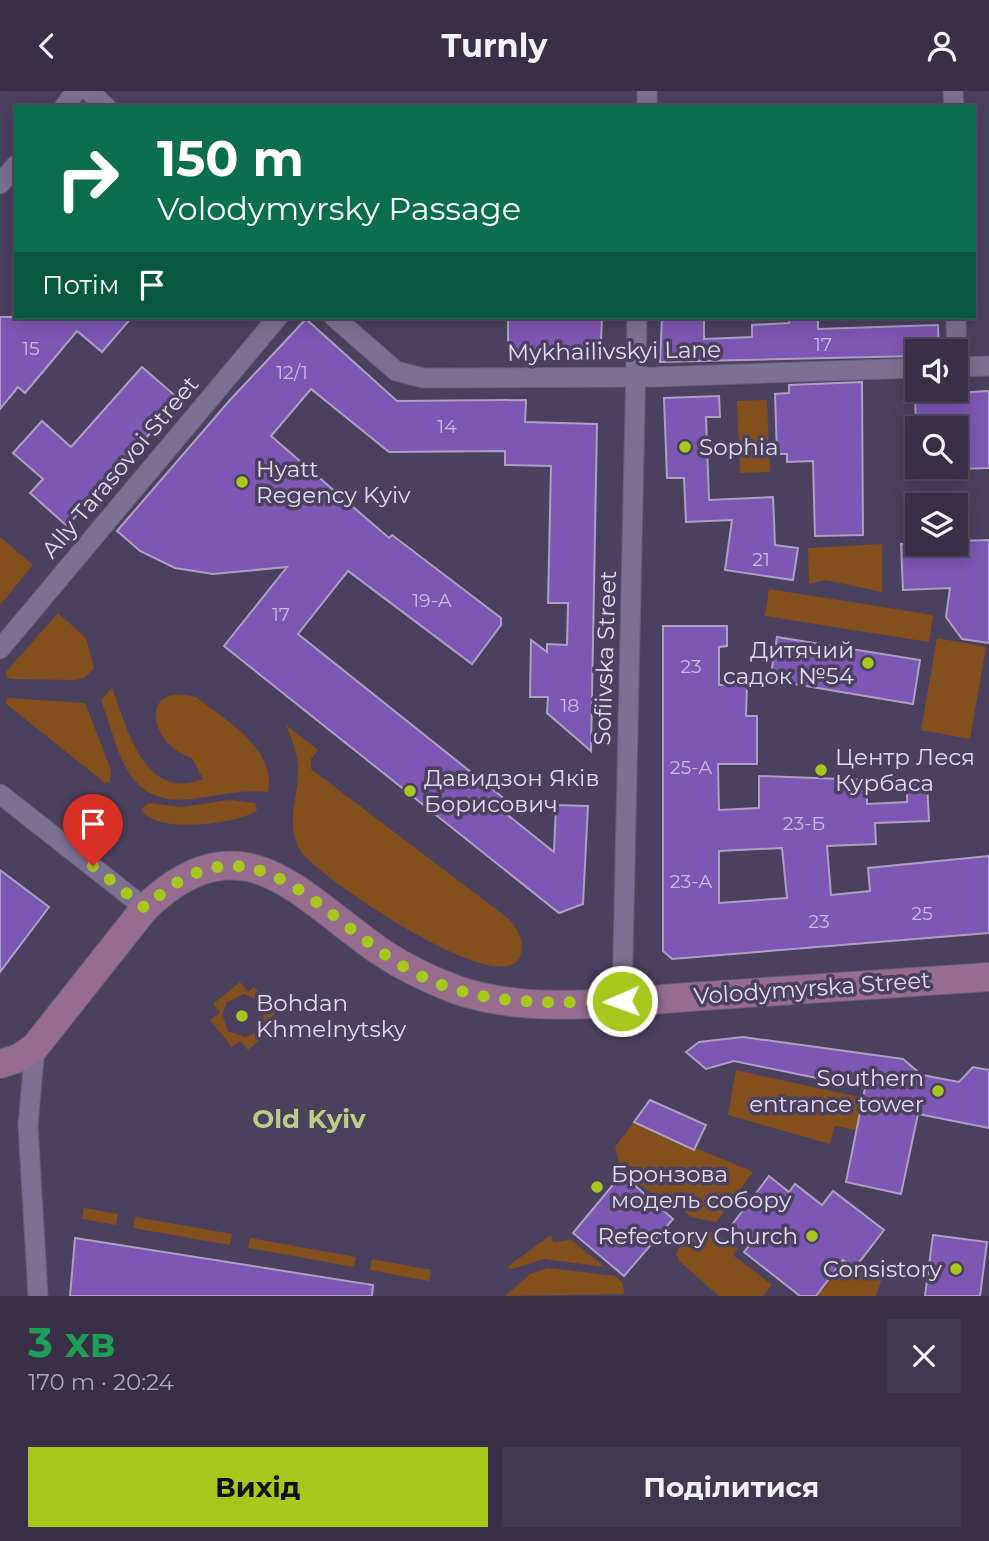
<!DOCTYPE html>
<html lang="uk">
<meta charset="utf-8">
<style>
:root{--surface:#393047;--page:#40384e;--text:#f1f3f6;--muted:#aba9b4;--line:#534b60;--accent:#a8c71d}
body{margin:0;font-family:Montserrat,sans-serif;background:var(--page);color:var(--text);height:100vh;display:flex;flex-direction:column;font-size:26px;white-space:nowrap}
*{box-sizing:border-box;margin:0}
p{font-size:23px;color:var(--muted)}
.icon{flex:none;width:38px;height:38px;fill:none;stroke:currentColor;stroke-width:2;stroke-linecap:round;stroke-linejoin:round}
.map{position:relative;height:1205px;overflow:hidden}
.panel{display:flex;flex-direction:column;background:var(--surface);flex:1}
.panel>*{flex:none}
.guide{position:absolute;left:14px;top:14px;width:962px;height:214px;border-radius:0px;box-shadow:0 4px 18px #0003,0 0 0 2px var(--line);background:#0b6e4f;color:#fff;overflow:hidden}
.tools{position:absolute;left:905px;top:248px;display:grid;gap:14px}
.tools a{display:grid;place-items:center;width:63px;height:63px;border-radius:0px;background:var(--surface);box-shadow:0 4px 18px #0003,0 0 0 2px var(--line);font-size:35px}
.pin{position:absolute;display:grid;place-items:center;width:60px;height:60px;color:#fff;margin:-72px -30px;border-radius:50% 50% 50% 0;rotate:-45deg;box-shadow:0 0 7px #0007}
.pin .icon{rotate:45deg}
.me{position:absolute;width:77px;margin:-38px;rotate:268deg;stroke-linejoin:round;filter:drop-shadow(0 0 5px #0008)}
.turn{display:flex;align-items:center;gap:24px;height:147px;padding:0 28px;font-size:32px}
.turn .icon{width:91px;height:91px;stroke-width:2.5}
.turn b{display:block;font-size:49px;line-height:60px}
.then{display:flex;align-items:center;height:66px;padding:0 28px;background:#0003;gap:14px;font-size:26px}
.round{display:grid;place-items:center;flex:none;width:74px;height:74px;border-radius:0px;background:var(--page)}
.overview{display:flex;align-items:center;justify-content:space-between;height:119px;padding:0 28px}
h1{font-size:42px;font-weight:700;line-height:52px;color:#1e9e55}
.primary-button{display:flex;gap:14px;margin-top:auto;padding:14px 28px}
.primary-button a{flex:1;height:80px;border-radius:0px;background:var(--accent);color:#111;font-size:28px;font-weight:700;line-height:80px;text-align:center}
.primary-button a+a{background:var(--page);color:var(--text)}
header{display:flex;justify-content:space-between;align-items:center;height:91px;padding:0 28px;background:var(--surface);font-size:32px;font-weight:700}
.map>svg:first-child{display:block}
</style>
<header><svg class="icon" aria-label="back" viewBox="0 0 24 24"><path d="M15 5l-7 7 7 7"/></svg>Turnly<svg class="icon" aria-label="person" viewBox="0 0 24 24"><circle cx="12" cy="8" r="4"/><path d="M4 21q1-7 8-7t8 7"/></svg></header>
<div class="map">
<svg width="989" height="1205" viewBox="0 0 989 1205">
<rect width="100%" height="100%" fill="#4c405f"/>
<!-- green -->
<g fill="#834f1c" fill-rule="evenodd">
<polygon points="767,309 770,381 740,382 737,310"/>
<polygon points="0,446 33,474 0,514"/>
<polygon points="882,453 882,501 826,489 809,493 808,457"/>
<polygon points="769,498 933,524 929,551 765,525"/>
<polygon points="58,522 86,547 94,577 85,586 76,589 10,588 6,585 6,581"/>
<polygon points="937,547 986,556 970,648 921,639"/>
<path d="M112 597C127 636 144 712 203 688L192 667C148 653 138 590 196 606 226 630 276 657 268 701 244 698 222 704 198 707 125 719 121 663 101 609Z"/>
<polygon points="8,607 85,612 111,679 110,691 105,692 5,612"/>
<path d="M286 634 318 659 311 668V678L509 828C518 839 524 848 521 862 509 917 321 787 303 763 282 736 300 705 298 675 297 660 291 647 286 634Z"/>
<path d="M229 709 255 712 257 720C236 733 154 744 141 718L149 712 182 716Z"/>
<path d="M240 891 248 901 254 896 276 922 267 929 274 937 248 959 240 950 232 956 210 929 220 921 213 913ZM244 903 256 908 264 924 257 941 245 946 228 940 222 923 227 911Z"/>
<polygon points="736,979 863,1007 857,1039 835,1035 830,1053 728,1024"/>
<polygon points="634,1031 753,1081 716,1131 691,1126 677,1114 672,1120 625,1080 622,1083 615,1056"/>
<polygon points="84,1117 118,1123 116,1134 82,1128"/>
<polygon points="135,1126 232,1143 230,1154 133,1137"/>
<path d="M710 1139 738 1157 733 1164 772 1194 763 1205H719L679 1170 676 1163C683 1147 694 1143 710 1139Z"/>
<polygon points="551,1144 553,1151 571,1149 605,1176 544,1168 512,1178 507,1176"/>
<polygon points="250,1147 356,1166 354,1176 248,1157"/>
<polygon points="372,1168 431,1179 429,1190 370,1179"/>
<polygon points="843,1169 854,1178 884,1182 876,1205 816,1205"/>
<polygon points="548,1177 616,1185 623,1193 624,1203 505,1205 530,1183"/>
</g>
<!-- building -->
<g fill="#7d57b4" stroke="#ac9fc3" stroke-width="2" fill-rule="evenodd">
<polygon points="0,226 132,226 102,261 77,240 25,302 18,296 0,318"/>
<polygon points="508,226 602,226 601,250 589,260 508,259"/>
<polygon points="662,226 704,226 704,248 752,246 752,234 789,232 790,226 818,226 818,238 938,234 939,261 917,261 917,265 660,271"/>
<polygon points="306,228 397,310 526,309 525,331 597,333 591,660 547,622 548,606 530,606 531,549 547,561 547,553 567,554 568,512 548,512 551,375 505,374 505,360 389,361 311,298 271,345 389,447 392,444 501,527 501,534 472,573 348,480 298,543 511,713 504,721 554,761 556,714 588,715 583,813 559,822 224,555 287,476 213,483 175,477 140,460 117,440 230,309"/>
<polygon points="142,276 180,309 67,435 30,402 43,388 13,362 42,330 71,356"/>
<polygon points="862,291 863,444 815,445 813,370 787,371 787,363 777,363 775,303 789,302 789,294"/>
<polygon points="989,300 989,377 956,378 956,338 916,338 915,304"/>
<polygon points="719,305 720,326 706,326 709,409 773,406 775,454 798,457 793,489 725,479 732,429 686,431 684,387 667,387 664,307"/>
<polygon points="989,449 989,552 962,548 946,526 950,497 903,499 901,453 956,453 956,450"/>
<path d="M663 535H727V555L719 556V594H747L746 625H757V673H718L719 719 759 717V685L867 689V713L907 711V691L927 690 929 730 875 732 876 753 827 755 831 804 870 800 868 777 989 765V842L672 868 663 860ZM782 757 787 807 719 812V760Z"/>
<polygon points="777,546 920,569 913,613 770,589"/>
<polygon points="0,779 49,816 0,881"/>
<polygon points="743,946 903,968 922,984 959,991 973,976 989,979 989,1037 918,1023 901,1103 846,1091 865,997 734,970 706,978 686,961 699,951"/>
<polygon points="650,1009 706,1034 694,1059 634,1031"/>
<polygon points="622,1083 673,1128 624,1185 573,1142"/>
<polygon points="769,1085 789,1101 795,1093 822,1114 833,1100 884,1139 854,1178 843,1169 816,1205 800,1205 744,1161 752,1151 731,1135"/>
<polygon points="933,1144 987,1151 980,1205 925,1205"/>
<polygon points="75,1147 373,1194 372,1205 70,1205"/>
</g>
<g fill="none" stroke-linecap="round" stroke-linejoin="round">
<defs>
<g id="minor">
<polyline points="89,0 106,16"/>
<polyline points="953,0 954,16"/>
<polyline points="64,16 76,0"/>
<polyline points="647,16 647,0"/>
<polyline points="0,93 16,74"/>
<polyline points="334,226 396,280 423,287 656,286 917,277"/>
<polyline points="956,226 957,276"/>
<polyline points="956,276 989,275"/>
<polyline points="0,558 278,226"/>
<polyline points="0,703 145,817"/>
<polyline points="622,910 637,226"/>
<polyline points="35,956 28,1034 38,1205"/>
</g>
<path id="secondary" d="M0 973 19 967 35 956 145 817C243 724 298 804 381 861 405 877 430 889 457 899 533 925 625 910 704 905 799 898 894 892 989 886"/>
</defs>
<!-- minor casing -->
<use href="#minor" stroke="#665d76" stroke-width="21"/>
<!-- secondary casing -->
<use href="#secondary" stroke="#665d76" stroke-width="30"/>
<!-- minor -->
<use href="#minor" stroke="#7d7193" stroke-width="19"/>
<!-- secondary -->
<use href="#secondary" stroke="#966c8f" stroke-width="28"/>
</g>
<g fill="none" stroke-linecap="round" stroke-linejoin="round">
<!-- route -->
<path stroke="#a8c71d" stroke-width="12" stroke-dasharray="0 21.6" d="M93 775 145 817C257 710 322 835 419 884 482 916 554 912 622 910"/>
</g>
<!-- markers -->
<g fill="#a8c71d" stroke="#4c405f" stroke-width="2.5">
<circle cx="685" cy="356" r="7"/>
<circle cx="242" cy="391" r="7"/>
<circle cx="868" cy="572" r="7"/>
<circle cx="821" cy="679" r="7"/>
<circle cx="410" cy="700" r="7"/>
<circle cx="242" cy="925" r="7"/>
<circle cx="938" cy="1000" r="7"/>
<circle cx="597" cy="1096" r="7"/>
<circle cx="812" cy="1145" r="7"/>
<circle cx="956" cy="1178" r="7"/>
</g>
<g text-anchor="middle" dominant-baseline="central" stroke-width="7" stroke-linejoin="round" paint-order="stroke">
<!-- number labels -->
<g font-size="19" fill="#c7b9df">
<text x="823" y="253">17</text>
<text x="31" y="257">15</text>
<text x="292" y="281">12/1</text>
<text x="447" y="335">14</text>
<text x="761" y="468">21</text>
<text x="432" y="509">19-А</text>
<text x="281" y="523">17</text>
<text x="691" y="575">23</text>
<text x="570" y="614">18</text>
<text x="691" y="676">25-А</text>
<text x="804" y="732">23-Б</text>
<text x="691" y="790">23-А</text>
<text x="922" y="822">25</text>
<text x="819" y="830">23</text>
</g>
<!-- street labels -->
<g font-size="23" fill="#e0daed" stroke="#4c405f">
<text transform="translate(614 260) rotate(-1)">Mykhailivskyi Lane</text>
<text transform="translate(120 376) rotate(-50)">Ally Tarasovoi Street</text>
<text transform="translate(605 567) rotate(-88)">Sofiivska Street</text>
<text transform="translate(812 897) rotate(-4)">Volodymyrska Street</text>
</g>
<!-- poi labels -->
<g font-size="23" fill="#e0daed" stroke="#4c405f" text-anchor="start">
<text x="699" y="356">Sophia</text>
<text x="256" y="378">Hyatt<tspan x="256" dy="26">Regency Kyiv</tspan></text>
<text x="854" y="559" text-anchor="end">Дитячий<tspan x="854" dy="26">садок №54</tspan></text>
<text x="835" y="666">Центр Леся<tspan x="835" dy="26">Курбаса</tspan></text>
<text x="424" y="687">Давидзон Яків<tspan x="424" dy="26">Борисович</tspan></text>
<text x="256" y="912">Bohdan<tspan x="256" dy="26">Khmelnytsky</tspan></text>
<text x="924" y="987" text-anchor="end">Southern<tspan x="924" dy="26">entrance tower</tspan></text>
<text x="611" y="1083">Бронзова<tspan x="611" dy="26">модель собору</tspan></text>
<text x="798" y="1145" text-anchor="end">Refectory Church</text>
<text x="942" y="1178" text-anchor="end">Consistory</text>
</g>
<!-- quarter labels -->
<g font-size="26" font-weight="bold" fill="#bbce84" stroke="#4c405f">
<text x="309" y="1028">Old Kyiv</text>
</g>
</g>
</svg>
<div class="tools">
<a><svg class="icon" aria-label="sound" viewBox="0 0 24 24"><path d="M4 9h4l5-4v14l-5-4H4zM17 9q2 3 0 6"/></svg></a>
<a><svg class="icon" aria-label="search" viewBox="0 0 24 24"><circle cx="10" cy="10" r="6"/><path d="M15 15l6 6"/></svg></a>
<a><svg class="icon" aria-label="layers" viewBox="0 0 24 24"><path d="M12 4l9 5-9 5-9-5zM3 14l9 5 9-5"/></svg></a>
</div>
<div class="pin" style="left:93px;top:775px;background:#d93025"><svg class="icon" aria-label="arrive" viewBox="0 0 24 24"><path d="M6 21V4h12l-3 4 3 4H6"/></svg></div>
<svg class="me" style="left:622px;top:910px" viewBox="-20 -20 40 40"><circle r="17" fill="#a8c71d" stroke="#fff" stroke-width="3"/><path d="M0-11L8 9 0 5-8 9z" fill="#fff"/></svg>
<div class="guide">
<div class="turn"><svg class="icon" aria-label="right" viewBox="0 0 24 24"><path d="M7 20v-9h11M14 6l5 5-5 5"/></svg><div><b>150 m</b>Volodymyrsky Passage</div></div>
<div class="then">Потім<svg class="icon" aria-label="arrive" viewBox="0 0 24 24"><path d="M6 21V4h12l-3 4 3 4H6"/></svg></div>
</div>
</div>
<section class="panel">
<div class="overview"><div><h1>3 хв</h1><p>170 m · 20:24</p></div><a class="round"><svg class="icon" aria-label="close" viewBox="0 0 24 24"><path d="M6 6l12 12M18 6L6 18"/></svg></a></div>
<div class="primary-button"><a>Вихід</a><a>Поділитися</a></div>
</section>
